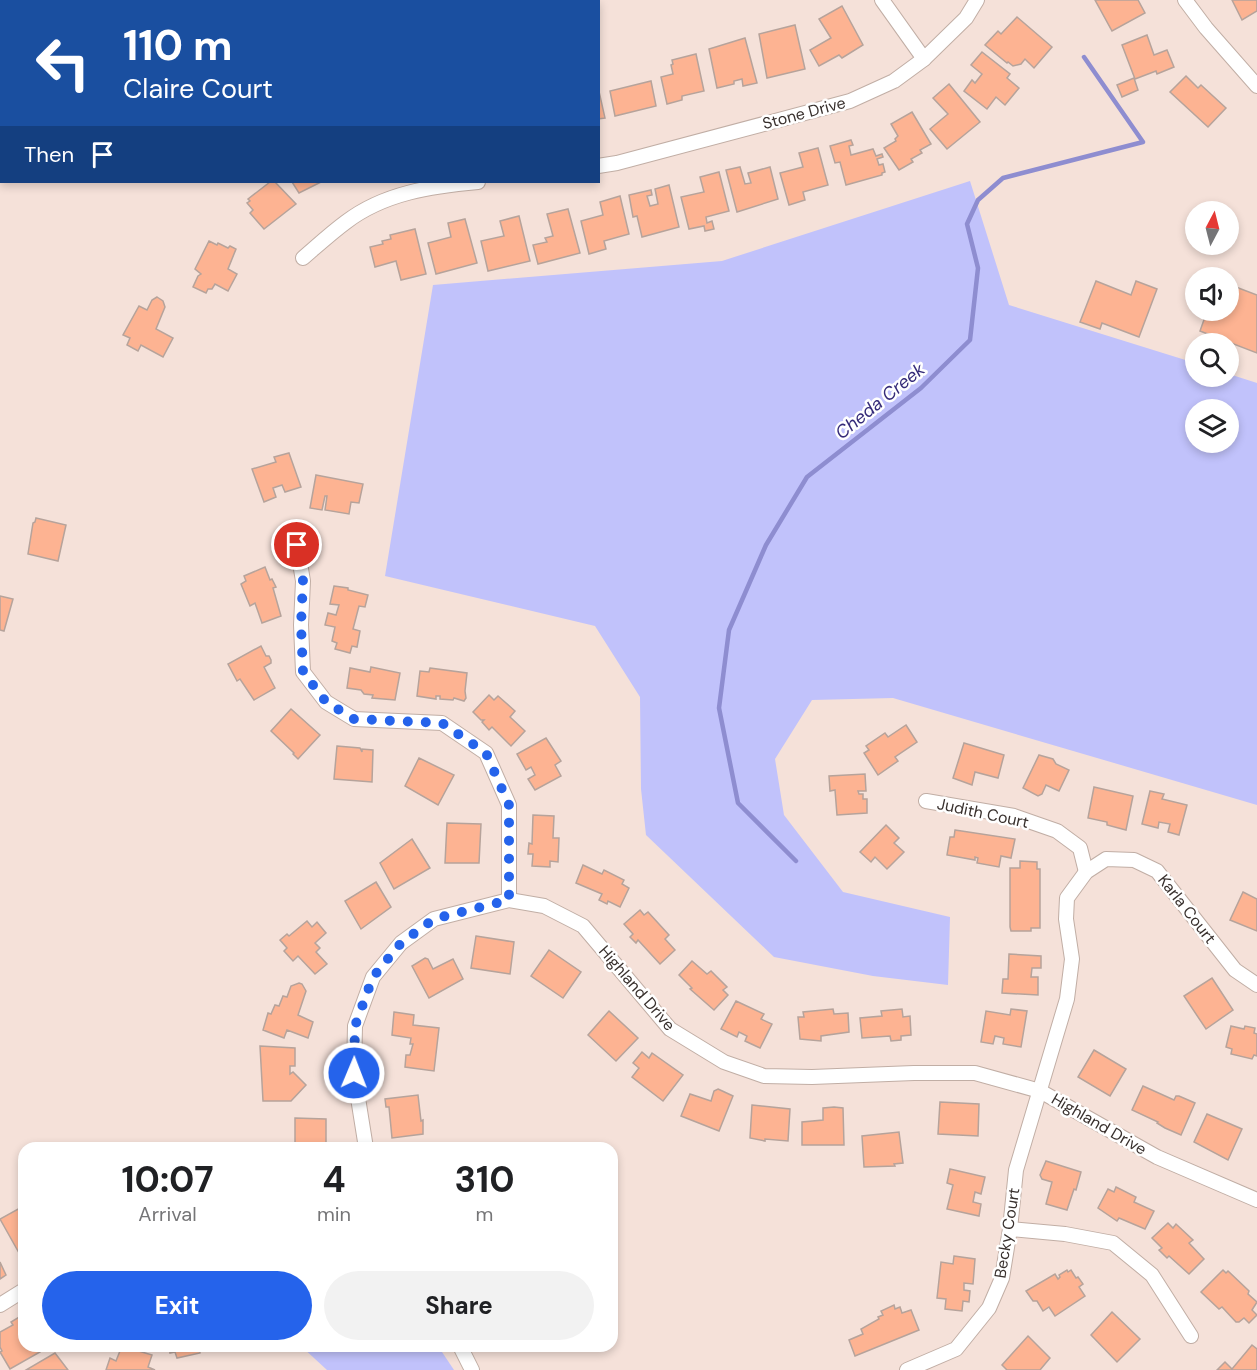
<!DOCTYPE html>
<style>
:root{--surface:#fff;--page:#f2f2f2;--text:#202124;--muted:#757577;--accent:#2563eb}
body{margin:0;font-family:"DM Sans",sans-serif;background:var(--page);color:var(--text);height:100vh;display:flex;flex-direction:column;font-size:22px;white-space:nowrap}
*{box-sizing:border-box;margin:0}
p{font-size:20px;color:var(--muted)}
.icon{flex:none;width:33px;height:33px;fill:none;stroke:currentColor;stroke-width:2;stroke-linecap:round;stroke-linejoin:round}
.map{position:relative;flex:1;overflow:hidden}
.drawer{position:absolute;left:18px;top:1142px;width:600px;height:210px;display:flex;flex-direction:column;background:var(--surface);border-radius:18px;box-shadow:0 3px 9px #0003}
.drawer>*{flex:none}
.top-card{position:absolute;left:0px;top:0px;width:600px;height:183px;box-shadow:0 3px 9px #0003;background:#1a4fa0;color:#fff;overflow:hidden}
.needle{width:39px;rotate:7deg}
.tools{position:absolute;left:1185px;top:201px;display:grid;gap:12px}
.tools a{display:grid;place-items:center;width:54px;height:54px;border-radius:50%;background:var(--surface);box-shadow:0 3px 9px #0003;font-size:30px}
.pin{position:absolute;display:grid;place-items:center;width:51px;height:51px;color:#fff;margin:-26px;border:3px solid #fff;border-radius:50%;box-shadow:0 2px 6px #0007}
.me{position:absolute;width:66px;margin:-33px;rotate:1deg;stroke-linejoin:round;filter:drop-shadow(0 0 4px #0008)}
.turn{display:flex;align-items:center;gap:21px;height:126px;padding:0 24px;font-size:27px}
.turn .icon{width:78px;height:78px;stroke-width:2.5}
.turn b{display:block;font-size:42px;line-height:51px}
.then{display:flex;align-items:center;height:57px;padding:0 24px;background:#0003;gap:12px;font-size:22px}
.eta{display:flex;justify-content:space-evenly;align-items:center;height:102px;text-align:center}
.eta b{font-size:36px;font-weight:700;line-height:42px}
.primary-button{display:flex;gap:12px;margin-top:auto;padding:12px 24px}
.primary-button a{flex:1;height:69px;border-radius:36px;background:var(--accent);color:#fff;font-size:24px;font-weight:700;line-height:69px;text-align:center}
.primary-button a+a{background:var(--page);color:var(--text)}
.map>svg:first-child{display:block}
</style>
<div class="map">
<svg width="1257" height="1370" viewBox="0 0 1257 1370">
<rect width="100%" height="100%" fill="#f5e1d9"/>
<!-- green -->
<g fill="#c1c2fb" fill-rule="evenodd">
<path d="M970 181 1009 305 1195 363 1196 376H1228L1229 374 1257 383V805L893 698 812 700 775 759 784 815 843 892 950 917 948 985 873 976 774 957 646 835 641 789 640 697 595 626 385 576 433 285 722 261ZM1196 410H1228V442H1196Z"/>
<polygon points="301,1346 438,1346 454,1370 327,1370"/>
</g>
<g fill="none" stroke-linecap="round" stroke-linejoin="round">
<!-- stream -->
<polyline stroke="#8e8dd0" stroke-width="4.5" points="796,861 738,803 719,708 729,630 766,545 807,477 921,388 970,340 978,268 967,224 978,200 1003,178 1143,142 1084,57"/>
</g>
<!-- building -->
<g fill="#fdb392" stroke="#b6a39b" stroke-width="1.5">
<polygon points="86,0 122,0 124,2 85,2"/>
<polygon points="263,0 295,0 262,2"/>
<rect x="546" y="0" width="31" height="2"/>
<polygon points="1095,0 1138,0 1145,13 1112,31"/>
<polygon points="1232,0 1257,0 1257,11 1242,20"/>
<polygon points="842,6 863,45 842,58 839,55 819,66 810,50 831,38 819,19"/>
<polygon points="1017,17 1052,47 1034,68 1025,59 1021,64 1013,66 1008,62 1007,63 985,45 998,31 1001,34"/>
<polygon points="795,25 805,69 767,78 759,34"/>
<polygon points="1147,35 1154,55 1167,50 1174,67 1157,74 1156,71 1135,79 1122,45"/>
<polygon points="745,38 757,83 743,86 742,79 734,81 734,84 717,88 709,49"/>
<polygon points="982,52 1010,74 1007,78 1019,88 1005,105 996,97 987,109 964,91 972,80 975,83 982,74 971,65"/>
<polygon points="696,54 704,91 682,96 682,100 667,104 661,77 673,74 671,65 673,64 672,60"/>
<polygon points="1186,76 1198,88 1201,85 1226,108 1208,127 1170,92"/>
<polygon points="1134,78 1138,90 1122,97 1117,85"/>
<polygon points="651,81 656,106 615,116 610,91"/>
<polygon points="949,84 980,122 947,149 930,129 948,114 933,98"/>
<polygon points="598,87 605,118 598,119"/>
<polygon points="912,112 931,144 920,150 922,153 911,159 913,162 899,170 884,148 896,141 895,139 898,136 891,124"/>
<polygon points="851,140 853,145 849,146 851,155 873,149 876,156 882,154 883,157 877,159 879,165 883,164 885,172 882,173 882,175 846,185 840,162 835,163 830,146"/>
<polygon points="818,148 828,185 803,192 805,200 789,205 780,173 803,167 799,153"/>
<polygon points="740,167 745,184 751,183 748,173 770,167 778,199 737,212 726,170"/>
<polygon points="719,172 729,211 706,217 707,223 712,221 714,229 705,231 704,226 689,229 681,197 704,192 700,177"/>
<polygon points="270,182 275,182 296,204 264,229 250,213 253,210 247,203 250,201 248,199"/>
<polygon points="292,182 321,182 299,193"/>
<polygon points="669,185 679,227 642,237 637,216 633,217 629,195 651,190 652,195 647,196 650,206 658,204 655,189"/>
<polygon points="620,196 629,234 604,241 606,249 589,254 581,221 603,215 600,202"/>
<polygon points="568,209 580,253 538,264 533,245 547,242 545,238 553,236 547,214"/>
<polygon points="519,216 530,261 488,271 481,241 504,236 500,221"/>
<polygon points="465,219 477,263 436,274 428,243 451,237 448,223"/>
<polygon points="415,229 426,274 401,280 396,261 375,267 370,247 383,244 382,241 391,239 390,235"/>
<polygon points="209,241 217,245 218,243 228,248 230,246 236,249 228,269 237,274 228,291 215,284 212,289 208,289 206,293 193,287 198,276 201,274 195,269"/>
<polygon points="1096,281 1131,295 1136,281 1157,289 1139,337 1102,323 1100,329 1080,322"/>
<polygon points="1228,284 1257,295 1257,353 1200,331 1206,314 1212,316 1214,310 1228,310"/>
<polygon points="157,297 163,301 165,307 156,329 173,338 163,357 141,345 138,351 127,345 130,338 123,335 139,306 147,310 152,300"/>
<polygon points="289,453 301,487 285,492 282,485 273,488 276,497 264,502 252,469 276,462 274,457"/>
<polygon points="316,475 363,484 359,503 351,502 349,514 325,510 327,496 325,496 322,510 310,508"/>
<polygon points="36,518 66,525 58,561 28,554 33,523 35,522"/>
<polygon points="265,567 270,580 272,579 276,587 273,588 281,616 262,623 255,603 250,606 241,584 246,581 244,576"/>
<polygon points="334,586 348,588 348,590 368,595 365,607 359,606 353,629 360,631 357,647 352,646 350,653 335,649 337,643 332,641 335,627 325,625 328,613 336,615 339,605 330,604"/>
<polygon points="0,596 13,599 4,631 0,630"/>
<polygon points="261,646 266,656 269,656 271,660 271,663 264,667 275,688 254,700 240,679 237,681 228,664"/>
<polygon points="371,667 400,673 395,700 372,698 373,695 364,694 361,690 347,688 350,668 370,672"/>
<polygon points="430,668 467,673 465,691 466,698 464,701 454,698 453,700 440,699 440,696 436,696 436,699 417,696 420,671 429,672"/>
<polygon points="489,695 494,700 498,696 515,711 510,717 525,731 511,746 492,727 489,730 482,722 484,720 481,720 473,712"/>
<polygon points="291,709 320,735 298,759 293,754 294,753 271,731"/>
<polygon points="906,725 917,742 895,757 898,761 878,775 864,753 869,750 866,746 885,733 888,737"/>
<polygon points="546,738 561,761 555,765 561,776 535,790 528,779 535,775 531,767 526,770 517,754"/>
<polygon points="964,743 1004,755 998,778 975,772 972,785 953,778"/>
<polygon points="337,746 360,748 362,752 362,749 373,750 372,782 334,779"/>
<polygon points="1039,755 1053,759 1056,764 1069,770 1059,791 1046,785 1042,794 1038,796 1023,788"/>
<polygon points="419,758 454,775 438,805 405,786"/>
<polygon points="865,774 866,791 858,791 859,794 863,794 863,799 867,799 867,813 837,815 835,790 830,791 829,776"/>
<polygon points="1094,787 1133,796 1126,830 1107,825 1107,822 1088,818"/>
<polygon points="1150,791 1164,794 1162,799 1187,805 1179,835 1168,832 1170,824 1159,822 1158,828 1142,824"/>
<polygon points="533,815 554,816 553,838 559,838 558,862 550,861 550,867 532,866 533,854 528,854 529,843 532,844"/>
<polygon points="447,823 481,824 479,863 445,863"/>
<polygon points="886,825 899,838 894,843 904,852 887,869 875,857 871,862 860,852"/>
<polygon points="955,830 1015,839 1011,858 1001,856 999,867 977,863 978,858 975,857 975,860 947,855 950,837 954,837"/>
<polygon points="412,839 430,868 394,889 380,863"/>
<polygon points="1020,861 1037,862 1037,869 1040,869 1040,928 1031,928 1031,931 1011,931 1010,927 1010,868 1020,868"/>
<polygon points="583,865 602,874 604,870 624,880 622,884 629,888 620,907 608,901 607,904 599,900 602,894 576,883"/>
<polygon points="376,882 391,907 361,929 345,901"/>
<polygon points="1243,892 1257,899 1257,931 1230,920"/>
<polygon points="640,910 644,915 648,912 669,935 665,939 675,950 660,964 638,940 636,943 630,937 633,934 624,924"/>
<polygon points="307,921 312,927 317,922 326,933 315,943 320,948 316,952 327,964 315,974 298,956 293,961 284,951 287,948 280,940 287,934 289,936"/>
<polygon points="476,936 514,942 510,974 471,968"/>
<polygon points="549,950 581,972 563,998 531,976"/>
<polygon points="1009,954 1041,956 1041,968 1032,968 1031,977 1038,977 1038,995 1002,993 1003,979 1008,979"/>
<polygon points="425,958 428,959 433,969 453,959 463,979 429,998 412,966"/>
<polygon points="692,961 707,974 711,971 727,987 723,990 728,995 714,1010 690,989 692,988 679,975"/>
<polygon points="1212,978 1233,1010 1206,1029 1184,996"/>
<polygon points="299,983 302,984 306,991 298,1015 313,1022 308,1038 287,1030 284,1038 263,1030 268,1013 271,1014 275,1005 279,1006 283,996 287,997 291,986"/>
<polygon points="736,1001 764,1014 761,1019 772,1024 760,1048 745,1041 747,1036 739,1032 737,1037 721,1029"/>
<polygon points="833,1009 834,1014 848,1013 849,1032 821,1036 821,1041 800,1039 798,1017 804,1017 803,1012"/>
<polygon points="902,1009 903,1017 910,1016 911,1035 901,1036 901,1040 891,1041 890,1036 862,1038 860,1018 882,1016 881,1011"/>
<polygon points="1011,1009 1027,1011 1021,1047 1003,1044 1004,1038 995,1036 993,1044 981,1042 986,1011 1010,1015"/>
<polygon points="609,1011 638,1038 616,1061 588,1035"/>
<polygon points="394,1012 414,1015 413,1025 439,1028 434,1071 405,1067 406,1055 410,1055 413,1044 410,1044 411,1038 392,1035"/>
<polygon points="1231,1026 1244,1029 1245,1026 1255,1028 1254,1033 1257,1034 1257,1056 1254,1055 1252,1059 1231,1054 1232,1049 1226,1047"/>
<polygon points="260,1046 295,1048 295,1066 290,1066 290,1074 293,1072 306,1085 291,1101 263,1101"/>
<polygon points="1094,1050 1126,1069 1110,1096 1078,1077"/>
<polygon points="642,1052 649,1058 652,1053 683,1075 663,1101 632,1077 639,1068 633,1063"/>
<polygon points="1143,1086 1174,1100 1176,1096 1179,1096 1195,1103 1181,1135 1165,1128 1157,1123 1158,1122 1132,1110"/>
<polygon points="718,1089 733,1096 719,1131 681,1116 690,1094 711,1101 714,1091"/>
<polygon points="418,1095 421,1121 423,1120 423,1134 392,1138 389,1107 386,1107 385,1099"/>
<polygon points="940,1102 979,1104 978,1136 938,1134"/>
<polygon points="752,1105 790,1109 788,1141 765,1139 765,1141 750,1138"/>
<polygon points="834,1107 843,1108 844,1145 802,1145 802,1122 823,1120 823,1108"/>
<polygon points="1207,1114 1242,1129 1228,1160 1194,1142"/>
<polygon points="295,1118 326,1119 326,1148 295,1148"/>
<polygon points="899,1132 903,1163 894,1164 895,1166 864,1167 862,1136"/>
<polygon points="437,1143 438,1148 418,1148"/>
<polygon points="1046,1161 1081,1172 1076,1190 1074,1189 1067,1210 1046,1204 1052,1182 1042,1179 1040,1175"/>
<polygon points="950,1169 985,1177 981,1194 975,1192 973,1202 981,1204 979,1216 947,1209 953,1185 947,1183"/>
<polygon points="1116,1187 1136,1197 1134,1202 1154,1211 1145,1229 1119,1218 1117,1221 1098,1208 1108,1189 1114,1192"/>
<polygon points="20,1208 24,1208 23,1260 0,1219"/>
<polygon points="1168,1223 1173,1228 1176,1224 1193,1240 1189,1243 1204,1259 1189,1274 1169,1256 1167,1258 1159,1250 1162,1248 1152,1238"/>
<polygon points="954,1256 975,1259 973,1284 964,1283 964,1290 970,1291 969,1302 963,1301 962,1311 945,1309 946,1299 937,1298 941,1262 953,1264"/>
<polygon points="0,1262 6,1275 0,1279"/>
<polygon points="1067,1270 1068,1272 1071,1270 1076,1278 1078,1277 1083,1284 1079,1287 1085,1296 1055,1316 1049,1307 1043,1311 1037,1301 1033,1301 1026,1291 1055,1274 1058,1279 1060,1277 1059,1275"/>
<polygon points="1223,1270 1226,1273 1228,1271 1249,1291 1248,1294 1257,1302 1252,1310 1257,1315 1249,1323 1244,1318 1239,1322 1236,1322 1222,1307 1219,1309 1201,1292"/>
<polygon points="894,1305 895,1309 900,1307 902,1313 911,1310 919,1330 855,1356 849,1340 863,1334 861,1329 879,1319 878,1317 883,1315 881,1311"/>
<polygon points="1112,1312 1140,1339 1117,1362 1091,1335"/>
<polygon points="24,1314 24,1346 39,1346 37,1347 40,1352 10,1369 0,1352 2,1351 0,1347 0,1332 13,1325 11,1322"/>
<polygon points="1028,1336 1050,1358 1040,1370 1007,1370 1002,1365"/>
<polygon points="1252,1345 1257,1349 1257,1370 1217,1370 1225,1362 1232,1369"/>
<polygon points="122,1346 152,1355 148,1367 155,1370 106,1370 110,1358 116,1361"/>
<polygon points="169,1346 199,1346 200,1353 177,1358 175,1352 170,1353"/>
<polygon points="55,1353 68,1370 26,1370"/>
</g>
<g fill="none" stroke-linecap="round" stroke-linejoin="round">
<defs>
<g id="minor">
<polyline points="882,0 924,59"/>
<polyline points="1185,0 1206,28 1257,86"/>
<polyline points="598,166 617,163 850,101 894,81 924,59 966,18 977,0"/>
<path d="M303 258C317 246 331 233 346 222 384 193 432 186 478 182"/>
<polyline points="297,545 303,581 301,625 303,672 326,702 354,719 442,723 486,753 509,805 509,900"/>
<polyline points="926,801 1014,816 1057,831 1080,848 1086,872"/>
<polyline points="366,1148 354,1073 355,1026 373,977 401,943 434,919 509,900 544,906 583,926 670,1029 724,1062 764,1076 812,1077 914,1073 975,1073 1040,1091 1157,1157 1257,1200"/>
<polyline points="1010,1229 1065,1234 1113,1243 1152,1275 1191,1336"/>
<polyline points="0,1305 24,1290"/>
<polyline points="460,1346 472,1370"/>
<polyline points="907,1370 956,1349 989,1308 1002,1278 1010,1229 1016,1170 1067,999 1072,959 1066,919 1067,898 1086,872 1106,859 1134,860 1157,871 1235,970 1257,985"/>
</g>
</defs>
<!-- minor casing -->
<use href="#minor" stroke="#c1aea5" stroke-width="16"/>
<!-- minor -->
<use href="#minor" stroke="#fff" stroke-width="14"/>
</g>
<g fill="none" stroke-linecap="round" stroke-linejoin="round">
<!-- route -->
<polyline stroke="#2563eb" stroke-width="10" stroke-dasharray="0 18" points="297,545 303,581 301,625 303,672 326,702 354,719 442,723 486,753 509,805 509,900 434,919 401,943 373,977 367,993 355,1026 354,1073"/>
</g>
<g text-anchor="middle" dominant-baseline="central" stroke-width="5" stroke-linejoin="round" paint-order="stroke">
<!-- street labels -->
<g font-size="16" fill="#38302d" stroke="#fff">
<text transform="translate(804 113) rotate(-15)">Stone Drive</text>
<text transform="translate(983 813) rotate(12)">Judith Court</text>
<text transform="translate(1187 909) rotate(52)">Karla Court</text>
<text transform="translate(637 988) rotate(49)">Highland Drive</text>
<text transform="translate(1099 1124) rotate(30)">Highland Drive</text>
<text transform="translate(1007 1233) rotate(-81)">Becky Court</text>
</g>
<!-- water labels -->
<g font-size="18" font-style="italic" fill="#352b79" stroke="#fff">
<text transform="translate(880 401) rotate(-39)">Cheda Creek</text>
</g>
</g>
</svg>
<div class="tools">
<a><svg class="needle" viewBox="-14 -14 28 28"><path d="M0-13l5 13h-10z" fill="#e53935"/><path d="M0 13l5-13h-10z" fill="#757577"/></svg></a>
<a><svg class="icon" aria-label="sound" viewBox="0 0 24 24"><path d="M4 9h4l5-4v14l-5-4H4zM17 9q2 3 0 6"/></svg></a>
<a><svg class="icon" aria-label="search" viewBox="0 0 24 24"><circle cx="10" cy="10" r="6"/><path d="M15 15l6 6"/></svg></a>
<a><svg class="icon" aria-label="layers" viewBox="0 0 24 24"><path d="M12 4l9 5-9 5-9-5zM3 14l9 5 9-5"/></svg></a>
</div>
<div class="pin" style="left:297px;top:545px;background:#d93025"><svg class="icon" aria-label="arrive" viewBox="0 0 24 24"><path d="M6 21V4h12l-3 4 3 4H6"/></svg></div>
<svg class="me" style="left:354px;top:1073px" viewBox="-20 -20 40 40"><circle r="17" fill="#2563eb" stroke="#fff" stroke-width="3"/><path d="M0-11L8 9 0 5-8 9z" fill="#fff"/></svg>
<div class="top-card">
<div class="turn"><svg class="icon" aria-label="left" viewBox="0 0 24 24"><path d="M17 20v-9H6M10 6l-5 5 5 5"/></svg><div><b>110 m</b>Claire Court</div></div>
<div class="then">Then<svg class="icon" aria-label="arrive" viewBox="0 0 24 24"><path d="M6 21V4h12l-3 4 3 4H6"/></svg></div>
</div>
<section class="drawer">
<div class="eta">
<div><b>10:07</b><p>Arrival</p></div>
<div><b>4</b><p>min</p></div>
<div><b>310</b><p>m</p></div>
</div>
<div class="primary-button"><a>Exit</a><a>Share</a></div>
</section>
</div>
